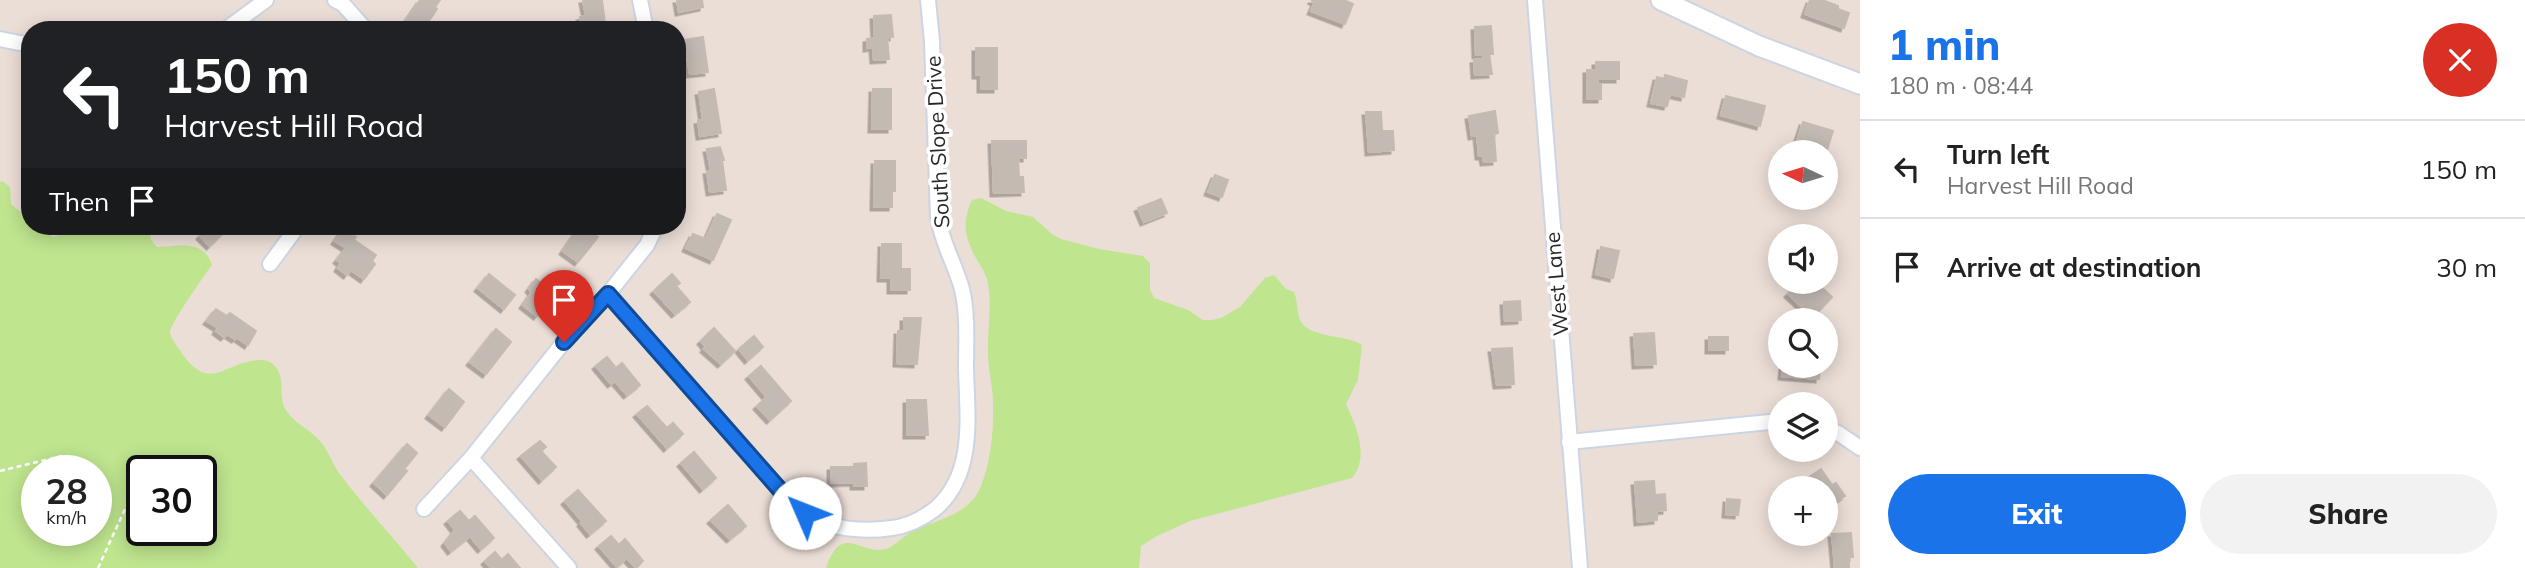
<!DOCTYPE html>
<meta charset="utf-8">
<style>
:root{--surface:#fff;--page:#f2f2f2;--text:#222;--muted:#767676;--line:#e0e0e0;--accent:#1a73e8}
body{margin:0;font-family:Mulish,sans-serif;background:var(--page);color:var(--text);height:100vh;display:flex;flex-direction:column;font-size:26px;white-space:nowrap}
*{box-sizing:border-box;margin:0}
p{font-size:23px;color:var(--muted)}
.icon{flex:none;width:38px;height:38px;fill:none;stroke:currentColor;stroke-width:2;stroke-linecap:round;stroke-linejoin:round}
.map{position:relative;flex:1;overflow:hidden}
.side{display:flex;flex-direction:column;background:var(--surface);width:665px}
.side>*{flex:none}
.guide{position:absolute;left:21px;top:21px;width:665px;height:214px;border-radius:28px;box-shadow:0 4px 18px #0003;background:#202124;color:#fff;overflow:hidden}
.needle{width:46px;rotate:274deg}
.tools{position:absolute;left:1768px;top:140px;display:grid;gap:14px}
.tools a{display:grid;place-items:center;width:70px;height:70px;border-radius:50%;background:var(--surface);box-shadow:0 4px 18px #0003;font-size:35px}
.speed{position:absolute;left:21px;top:455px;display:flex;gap:14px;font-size:35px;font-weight:700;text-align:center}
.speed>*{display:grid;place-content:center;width:91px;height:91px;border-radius:50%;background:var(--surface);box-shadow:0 4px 18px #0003;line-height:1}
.speed small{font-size:18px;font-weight:400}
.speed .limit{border:4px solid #111;border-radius:10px;background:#fff;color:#111}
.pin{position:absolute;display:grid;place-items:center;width:60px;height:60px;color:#fff;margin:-72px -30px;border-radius:50% 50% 50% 0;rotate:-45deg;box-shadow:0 0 7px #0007}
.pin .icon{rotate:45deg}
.me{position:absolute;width:77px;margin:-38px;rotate:314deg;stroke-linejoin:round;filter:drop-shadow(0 0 5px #0008)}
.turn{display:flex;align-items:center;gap:24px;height:147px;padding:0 28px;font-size:32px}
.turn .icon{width:91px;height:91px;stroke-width:2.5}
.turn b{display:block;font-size:49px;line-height:60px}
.then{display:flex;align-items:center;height:66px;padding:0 28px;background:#0003;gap:14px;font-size:26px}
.round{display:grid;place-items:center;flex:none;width:74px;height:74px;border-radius:37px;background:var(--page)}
.overview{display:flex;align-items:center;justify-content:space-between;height:119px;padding:0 28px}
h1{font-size:42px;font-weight:800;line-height:52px;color:var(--accent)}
.action{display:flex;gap:14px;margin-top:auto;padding:14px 28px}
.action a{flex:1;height:80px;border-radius:42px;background:var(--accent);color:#fff;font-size:28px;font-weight:800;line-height:80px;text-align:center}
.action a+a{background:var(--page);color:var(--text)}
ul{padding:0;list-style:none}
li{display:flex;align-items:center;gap:21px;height:98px;padding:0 28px;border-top:2px solid var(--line)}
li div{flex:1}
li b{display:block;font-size:26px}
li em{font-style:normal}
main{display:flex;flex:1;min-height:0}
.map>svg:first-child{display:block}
</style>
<main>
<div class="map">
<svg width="1860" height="568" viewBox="0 0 1860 568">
<defs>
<filter id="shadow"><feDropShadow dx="-3.5" dy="3.5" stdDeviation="0" flood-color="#0004"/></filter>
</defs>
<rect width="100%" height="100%" fill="#ebded7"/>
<!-- green -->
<g fill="#bfe58f" fill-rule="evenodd">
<path d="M2 181 10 187 11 204 30 220V226H37L53 237 87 226H150L151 240 157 247C179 246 204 239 212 265 205 274 169 326 170 332 171 340 179 348 183 355 210 392 224 363 258 360 264 360 268 360 273 364 288 377 276 399 288 413 297 425 311 430 320 441 328 450 332 463 339 473 364 506 392 536 418 568H0V182ZM37 471H96V530H37ZM142 471H201V530H142Z"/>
<path d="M981 198 1006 211 1033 217 1053 235 1061 239 1099 249 1143 256 1150 263V289L1154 298 1188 310 1203 320H1212L1221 318 1240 307 1265 278 1274 275 1286 289 1294 292C1298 301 1296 311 1300 320 1309 339 1347 334 1362 345L1358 380 1346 404C1356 426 1370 456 1352 478L1190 521 1157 536 1141 546 1139 568H826C842 521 861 556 886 549 895 546 900 539 908 534 934 519 969 517 981 486 991 461 994 429 993 402 993 386 988 370 988 354 987 329 993 305 987 279 985 273 981 266 977 260 965 238 961 224 972 200Z"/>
</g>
<!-- building -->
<g fill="#c2bab3" stroke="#c6bab1" stroke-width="2" filter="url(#shadow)">
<polygon points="420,0 440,0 435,7 437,9 423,30 418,30 406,21"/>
<polygon points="583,0 602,0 605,24 582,29 580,17 586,16"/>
<polygon points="677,0 702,0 703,7 679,12"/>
<polygon points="1344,0 1353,4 1345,24 1311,11 1315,2 1311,0"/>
<polygon points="1810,0 1822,0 1838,6 1838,9 1849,13 1844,28 1805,14"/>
<polygon points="891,15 893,37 887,37 889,59 874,60 873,47 867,48 867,39 875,38 874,16"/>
<polygon points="1491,26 1493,54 1489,54 1492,74 1475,75 1474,60 1483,59 1483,55 1476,55 1475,27"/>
<polygon points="703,37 708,72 690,74 684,40"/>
<polygon points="976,48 997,48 997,89 981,89 981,75 976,75"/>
<polygon points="1596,62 1619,62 1619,79 1598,79 1598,85 1601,85 1601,99 1587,99 1587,70 1596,70"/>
<polygon points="1665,75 1687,81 1684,97 1670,94 1667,106 1651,103 1657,77 1664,79"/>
<polygon points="714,89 721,133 700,136 698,121 703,120 699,92"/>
<polygon points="873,89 891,89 891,129 872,129"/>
<polygon points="1726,96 1765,106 1760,126 1721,115"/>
<polygon points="1495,111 1498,133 1494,134 1496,161 1484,162 1483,156 1479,156 1477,135 1472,136 1469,116"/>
<polygon points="1366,112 1381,112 1382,131 1393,131 1394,150 1369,152"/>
<polygon points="1803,122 1833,131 1827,150 1797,141"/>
<polygon points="992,141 1026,141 1026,158 1018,158 1019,177 1023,177 1024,192 994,193"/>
<polygon points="720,147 724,160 722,160 726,190 710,192 707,171 711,171 707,149"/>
<polygon points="875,161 895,161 895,191 892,191 892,207 874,207"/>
<polygon points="1215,175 1228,180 1222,197 1208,192"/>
<polygon points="1161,199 1167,213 1144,222 1138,208"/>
<polygon points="717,214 731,220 713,260 686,248 693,234 706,239"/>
<polygon points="207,226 230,226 210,246 200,236 208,227"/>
<polygon points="580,226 598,237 578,262 563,251"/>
<polygon points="343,229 356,237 354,240 376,255 372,261 375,264 364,279 351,270 347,275 338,268 341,263 337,260 346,248 335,241"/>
<polygon points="882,244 901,244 901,269 910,269 910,290 891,290 891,278 881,278"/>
<polygon points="1601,247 1619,251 1613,278 1596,274"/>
<polygon points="489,274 515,295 504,309 478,288"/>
<polygon points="672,274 680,283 676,286 690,302 675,314 654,291"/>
<polygon points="536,279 554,293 537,316 523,305 532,292 529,289"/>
<polygon points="1817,283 1832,297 1813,317 1788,294 1797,284 1802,289 1807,284 1812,289"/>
<polygon points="1520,301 1521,320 1505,321 1504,302"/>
<polygon points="216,309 227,316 230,313 256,331 248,345 236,337 235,339 227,334 224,337 216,331 218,328 207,321"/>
<polygon points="904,318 921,318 917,364 897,363 898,331 904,331"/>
<polygon points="714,328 735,351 721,364 704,349 706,347 701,341"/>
<polygon points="496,329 511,342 486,374 470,362"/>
<polygon points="1654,333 1656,364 1636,365 1634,334"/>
<polygon points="754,336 763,347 748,360 739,349"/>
<rect x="1709" y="337" width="19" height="13"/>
<polygon points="1512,348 1514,384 1497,385 1492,349"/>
<polygon points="607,357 616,368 622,363 640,385 627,395 615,381 611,384 596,366"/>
<polygon points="761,366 791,401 770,420 757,406 767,397 749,376"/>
<polygon points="1783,366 1820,366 1819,379 1782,376"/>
<polygon points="449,389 464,402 445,427 429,415"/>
<polygon points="907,400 926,400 928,435 907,435"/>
<polygon points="647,406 667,428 673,423 683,434 667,448 637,414"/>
<polygon points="540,441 546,447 541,451 556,467 542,480 521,456"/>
<polygon points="407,444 417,453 404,469 407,471 387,495 374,483"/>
<polygon points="694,452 716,478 703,489 681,463"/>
<polygon points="866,463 867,486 854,486 854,482 831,483 831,467 854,467 854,464"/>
<polygon points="1821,469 1832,485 1836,483 1845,496 1829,506 1825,501 1825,488 1795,486"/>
<polygon points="1654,481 1655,495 1665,494 1666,510 1657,511 1657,520 1638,522 1635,482"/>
<polygon points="578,490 606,521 590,534 581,523 583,522 565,501"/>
<polygon points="1727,499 1740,500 1738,515 1726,514"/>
<polygon points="728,505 746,526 730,539 711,520"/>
<polygon points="460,511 469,521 475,516 494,538 481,549 470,536 451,551 445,543 455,530 448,521"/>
<polygon points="1851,533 1853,557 1849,557 1849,568 1835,568 1832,534"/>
<polygon points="611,536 619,545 625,539 643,561 636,568 627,558 617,567 599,546"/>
<polygon points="495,552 502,560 508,554 520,568 491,568 485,561"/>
</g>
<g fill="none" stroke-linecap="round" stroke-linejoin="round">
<defs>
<g id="street">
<polyline points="335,0 343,4 366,30"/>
<polyline points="640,0 646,30"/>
<polyline points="1535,0 1580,568"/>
<polyline points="225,30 266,0"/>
<polyline points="0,39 30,45"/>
<polyline points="270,264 298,226"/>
<path d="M608 294 781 491C789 498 796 507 805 513 829 530 864 532 892 528 909 526 922 519 935 509 976 474 967 416 966 368 966 343 968 314 962 289 955 264 942 243 938 218L932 41 928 0"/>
<polyline points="1825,428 1838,433 1860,448"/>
<polyline points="1569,442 1780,421"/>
<polyline points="471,458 569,568"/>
<polyline points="424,509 471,458 579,323 608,294 647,245 656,226"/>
</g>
<polyline id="secondary" points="1661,0 1759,46 1860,84"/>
</defs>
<!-- street casing -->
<use href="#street" stroke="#ccd5e1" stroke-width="18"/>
<!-- secondary casing -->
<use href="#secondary" stroke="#ccd5e1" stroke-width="23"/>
<!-- path -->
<g stroke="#fff" stroke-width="2.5" stroke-dasharray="5 3.5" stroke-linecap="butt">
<polyline points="0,471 62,456"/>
<polyline points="98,568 131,496 142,458"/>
</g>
<!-- street -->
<use href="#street" stroke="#fff" stroke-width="14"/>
<!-- secondary -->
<use href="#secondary" stroke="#fff" stroke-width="19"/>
</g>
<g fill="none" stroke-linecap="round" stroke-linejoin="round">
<defs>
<polyline id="route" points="564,342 608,294 781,491 805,513"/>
</defs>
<!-- route casing -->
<use href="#route" stroke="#114b97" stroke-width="18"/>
<!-- route -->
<use href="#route" stroke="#1a73e8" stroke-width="12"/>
</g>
<g text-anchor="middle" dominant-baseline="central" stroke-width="7" stroke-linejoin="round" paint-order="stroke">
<!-- street labels -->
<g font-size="21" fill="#272727" stroke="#fff">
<text transform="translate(937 142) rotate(-93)">South Slope Drive</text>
<text transform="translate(1556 284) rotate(-95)">West Lane</text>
</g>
</g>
</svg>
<div class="tools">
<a><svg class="needle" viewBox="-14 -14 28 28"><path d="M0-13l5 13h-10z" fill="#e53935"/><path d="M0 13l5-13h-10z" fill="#767676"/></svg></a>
<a><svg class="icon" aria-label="sound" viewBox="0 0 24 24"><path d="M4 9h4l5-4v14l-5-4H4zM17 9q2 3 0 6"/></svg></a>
<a><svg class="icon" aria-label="search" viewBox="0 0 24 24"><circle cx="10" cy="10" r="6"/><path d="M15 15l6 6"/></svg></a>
<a><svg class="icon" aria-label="layers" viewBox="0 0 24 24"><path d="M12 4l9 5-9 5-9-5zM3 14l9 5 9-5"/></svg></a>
<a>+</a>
</div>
<div class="speed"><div>28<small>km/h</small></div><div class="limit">30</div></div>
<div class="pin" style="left:564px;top:342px;background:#d93025"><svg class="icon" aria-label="arrive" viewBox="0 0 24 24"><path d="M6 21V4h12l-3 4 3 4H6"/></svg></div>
<svg class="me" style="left:805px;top:513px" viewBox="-20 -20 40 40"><circle r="19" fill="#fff"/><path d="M0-13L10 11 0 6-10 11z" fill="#1a73e8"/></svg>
<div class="guide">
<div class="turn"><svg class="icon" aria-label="left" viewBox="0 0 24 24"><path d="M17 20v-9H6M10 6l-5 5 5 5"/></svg><div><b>150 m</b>Harvest Hill Road</div></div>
<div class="then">Then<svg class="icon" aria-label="arrive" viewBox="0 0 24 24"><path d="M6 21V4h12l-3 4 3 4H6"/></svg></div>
</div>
</div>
<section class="side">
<div class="overview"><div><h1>1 min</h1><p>180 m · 08:44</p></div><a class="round" style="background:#d93025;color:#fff"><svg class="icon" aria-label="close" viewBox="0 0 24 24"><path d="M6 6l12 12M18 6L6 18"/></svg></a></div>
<ul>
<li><svg class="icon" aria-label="left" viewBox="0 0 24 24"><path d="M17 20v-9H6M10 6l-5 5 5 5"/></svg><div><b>Turn left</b><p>Harvest Hill Road</p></div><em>150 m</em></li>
<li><svg class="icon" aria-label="arrive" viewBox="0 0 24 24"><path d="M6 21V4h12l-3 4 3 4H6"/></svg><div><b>Arrive at destination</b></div><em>30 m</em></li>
</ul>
<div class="action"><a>Exit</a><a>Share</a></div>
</section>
</main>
